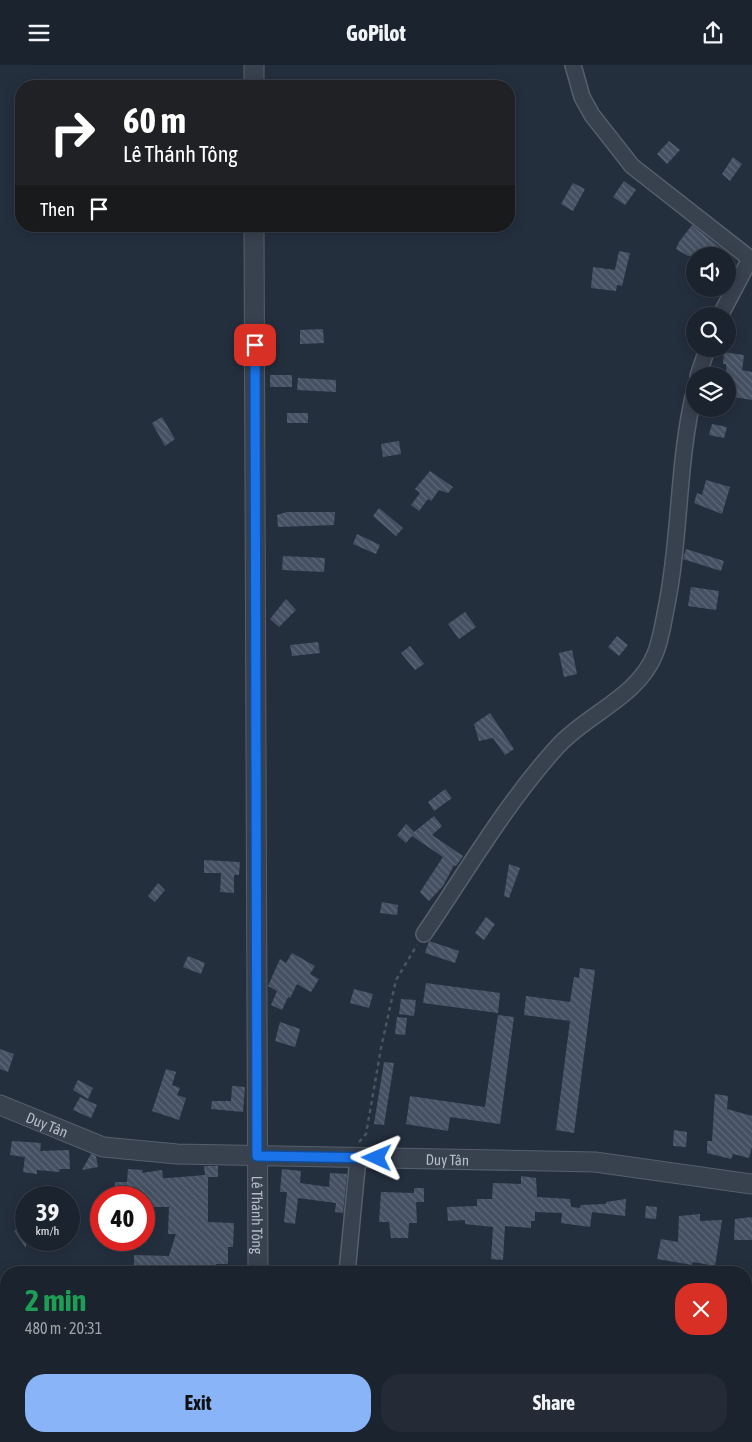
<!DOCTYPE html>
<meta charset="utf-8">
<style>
:root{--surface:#1b232e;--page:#242b36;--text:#f1f3f6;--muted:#a0a4aa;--line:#39404a;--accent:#8ab4f8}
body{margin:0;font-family:"Asap Condensed",sans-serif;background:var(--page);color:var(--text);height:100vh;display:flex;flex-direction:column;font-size:19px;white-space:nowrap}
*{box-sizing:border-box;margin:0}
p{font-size:16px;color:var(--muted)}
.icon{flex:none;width:28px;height:28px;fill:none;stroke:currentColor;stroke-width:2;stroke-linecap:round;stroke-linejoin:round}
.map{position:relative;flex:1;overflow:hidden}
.sheet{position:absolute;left:0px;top:1201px;width:752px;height:176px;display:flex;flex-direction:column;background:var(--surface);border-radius:20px 20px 0 0;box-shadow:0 2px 12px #0003,0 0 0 1px var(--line)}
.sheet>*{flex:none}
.guide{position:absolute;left:15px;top:15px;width:500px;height:152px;border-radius:20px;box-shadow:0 2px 12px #0003,0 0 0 1px var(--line);background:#202124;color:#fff;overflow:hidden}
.tools{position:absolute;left:686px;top:182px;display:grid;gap:10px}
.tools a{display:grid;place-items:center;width:50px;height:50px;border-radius:50%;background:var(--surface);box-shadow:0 2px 12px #0003,0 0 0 1px var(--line);font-size:25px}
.speed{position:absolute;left:15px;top:1121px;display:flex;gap:10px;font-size:25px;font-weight:700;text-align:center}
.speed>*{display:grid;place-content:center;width:65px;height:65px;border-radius:50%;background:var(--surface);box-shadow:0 2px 12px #0003,0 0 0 1px var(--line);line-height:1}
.speed small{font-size:12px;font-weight:400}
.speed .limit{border:8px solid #d22;background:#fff;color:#111}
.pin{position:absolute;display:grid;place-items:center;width:42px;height:42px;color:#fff;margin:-21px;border-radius:10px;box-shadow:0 2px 8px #0006}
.me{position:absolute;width:55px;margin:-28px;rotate:271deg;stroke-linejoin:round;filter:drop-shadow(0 0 4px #0008)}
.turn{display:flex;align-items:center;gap:18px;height:105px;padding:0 25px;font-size:22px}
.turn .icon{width:65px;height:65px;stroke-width:2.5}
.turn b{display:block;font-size:35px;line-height:42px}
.then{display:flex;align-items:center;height:48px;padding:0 25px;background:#0003;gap:10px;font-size:19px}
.round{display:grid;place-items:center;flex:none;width:52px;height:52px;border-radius:20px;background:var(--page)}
.headline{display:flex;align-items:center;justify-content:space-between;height:85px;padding:0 25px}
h1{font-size:30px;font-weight:700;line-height:38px;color:#1e9e55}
.cta{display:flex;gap:10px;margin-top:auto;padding:10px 25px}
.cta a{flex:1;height:58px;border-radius:20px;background:var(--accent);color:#111;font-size:20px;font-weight:700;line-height:58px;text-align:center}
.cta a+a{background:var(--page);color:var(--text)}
header{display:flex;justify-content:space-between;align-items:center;height:65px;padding:0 25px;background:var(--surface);font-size:22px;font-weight:700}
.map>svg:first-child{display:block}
</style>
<header><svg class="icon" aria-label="menu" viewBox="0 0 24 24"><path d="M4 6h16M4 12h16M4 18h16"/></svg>GoPilot<svg class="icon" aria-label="share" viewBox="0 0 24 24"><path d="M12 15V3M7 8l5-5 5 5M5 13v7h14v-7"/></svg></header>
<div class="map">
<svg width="752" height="1377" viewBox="0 0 752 1377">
<defs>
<pattern id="building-back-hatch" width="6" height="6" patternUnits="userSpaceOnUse" patternTransform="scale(1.25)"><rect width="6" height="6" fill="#455162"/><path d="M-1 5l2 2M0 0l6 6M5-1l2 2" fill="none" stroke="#5d6877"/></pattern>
</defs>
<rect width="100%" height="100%" fill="#242f3e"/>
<!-- building -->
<g fill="url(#building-back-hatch)">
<polygon points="669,76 680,85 667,99 657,89"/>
<polygon points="733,92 742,99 730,116 722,109"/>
<polygon points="624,116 636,125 625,140 613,132"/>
<polygon points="573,118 585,124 573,146 561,139"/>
<polygon points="692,160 722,184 716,191 688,191 676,184 679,177"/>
<polygon points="619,186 630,188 622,221 617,220 616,226 591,223 593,202 615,205"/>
<polygon points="323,264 324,278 300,279 300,265"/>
<polygon points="724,287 744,290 742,305 752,307 752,335 728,331 726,299 723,299"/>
<rect x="270" y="310" width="22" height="12"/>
<polygon points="298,313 336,315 336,327 297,325"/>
<rect x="287" y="348" width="21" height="10"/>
<polygon points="162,352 175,374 165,381 152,358"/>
<polygon points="712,359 727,362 724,373 709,370"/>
<polygon points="399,376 401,389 383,392 381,379"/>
<polygon points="430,406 453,422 448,428 439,425 431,436 428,434 419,446 411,440 420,428 415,424"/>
<polygon points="706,415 730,422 722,449 694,438 697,428 702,430"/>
<polygon points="379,443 403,463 396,471 373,451"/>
<polygon points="287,447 335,447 334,460 278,462 277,450"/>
<polygon points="357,469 380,480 376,489 353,479"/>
<polygon points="686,484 724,496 721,506 683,494"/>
<polygon points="283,491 325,493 324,507 282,505"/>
<polygon points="691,522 719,526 716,545 688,541"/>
<polygon points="286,534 296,545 279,562 270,554"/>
<polygon points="465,547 476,562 459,574 448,559"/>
<polygon points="617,571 628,580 619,591 608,582"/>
<polygon points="318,577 320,588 292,591 290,580"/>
<polygon points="410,581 424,599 415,605 401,588"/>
<polygon points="572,585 577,609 564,612 559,588"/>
<polygon points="490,648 514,684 505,690 493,673 479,676 474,659"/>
<polygon points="445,724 452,733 434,746 428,737"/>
<polygon points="434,751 442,761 432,770 463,791 456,801 454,800 443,821 429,836 420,827 443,792 412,771 406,778 397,770 406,759 414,767"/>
<polygon points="204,795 240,797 239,810 234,810 234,828 220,827 221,808 204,808"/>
<polygon points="509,799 520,803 509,833 504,831"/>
<polygon points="158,818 165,825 155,837 148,831"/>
<polygon points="382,837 398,840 397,850 380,848"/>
<polygon points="486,852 495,859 484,875 475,868"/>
<polygon points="429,876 459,886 455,898 425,888"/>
<polygon points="292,888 315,901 310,909 319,914 311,927 297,919 290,933 288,932 282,945 271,940 277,926 268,921 280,894 286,898"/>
<polygon points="188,891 205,898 201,909 183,902"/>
<polygon points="580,903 595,905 574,1068 556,1065 570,956 524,950 526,931 570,937 574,912 579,913"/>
<polygon points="426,918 500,928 498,948 423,938"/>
<polygon points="354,924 373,929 369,943 350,938"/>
<polygon points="401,934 416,935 414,951 399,949"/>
<polygon points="498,950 514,952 500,1059 450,1052 448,1066 406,1059 410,1031 485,1042"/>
<polygon points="397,952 407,953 405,970 395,969"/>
<polygon points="280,957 300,964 295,982 275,976"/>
<polygon points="0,984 14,989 8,1007 0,1004"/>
<polygon points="384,997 394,998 384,1060 374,1059"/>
<polygon points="166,1004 176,1007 172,1020 180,1023 177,1030 186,1033 179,1055 152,1046"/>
<polygon points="78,1015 93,1023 88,1034 73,1025"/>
<polygon points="232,1021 245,1022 243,1047 211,1044 212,1036 231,1036"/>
<polygon points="715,1029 728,1031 727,1044 752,1051 752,1082 749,1093 733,1089 731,1094 707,1088 707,1076 712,1076"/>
<polygon points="80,1032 97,1040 91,1053 73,1045"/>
<polygon points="674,1065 687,1067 686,1082 673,1081"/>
<polygon points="12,1076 41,1078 40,1086 69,1085 70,1104 60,1104 59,1107 37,1105 37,1109 23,1107 25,1092 10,1090"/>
<polygon points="91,1089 96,1091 98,1102 82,1105"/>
<polygon points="204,1101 218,1101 218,1112 208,1112 208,1157 234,1158 233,1182 228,1182 228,1199 216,1199 216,1202 186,1202 186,1208 158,1208 159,1202 134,1201 134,1190 169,1191 176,1169 168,1169 169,1142 144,1142 144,1132 115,1132 115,1117 127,1117 128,1104 143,1105 142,1108 162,1105 163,1113 168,1113 205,1110"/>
<polygon points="282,1104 301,1106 300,1118 329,1122 330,1108 347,1109 343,1148 335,1147 336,1138 298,1133 295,1159 284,1157 287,1127 280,1127"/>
<polygon points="521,1111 536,1113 537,1132 570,1134 571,1142 580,1143 581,1140 606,1139 606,1137 626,1134 625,1151 592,1147 590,1162 561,1158 562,1148 535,1147 535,1156 531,1156 531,1163 505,1161 503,1195 491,1194 493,1162 465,1159 465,1155 448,1156 447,1142 477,1141 477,1134 492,1134 493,1118 521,1119"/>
<polygon points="414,1123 424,1123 424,1137 416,1137 417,1158 409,1158 408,1173 391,1173 389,1157 379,1157 381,1127 414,1128"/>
<polygon points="646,1141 657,1142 656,1154 645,1153"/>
<polygon points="700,1149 700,1156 722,1155 715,1201 693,1197 692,1200 657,1194 661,1174 678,1177 679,1151"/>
<polygon points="752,1152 752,1175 734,1175 735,1154"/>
<polygon points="26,1157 26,1183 14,1166"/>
</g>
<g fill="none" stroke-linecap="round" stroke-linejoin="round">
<defs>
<g id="minor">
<polyline points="573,0 582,32 592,50 632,101 752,195"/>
<polyline points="720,251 750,194"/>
<polyline points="698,311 707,284"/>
<path d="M424 869C467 806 506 738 558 681 587 649 638 632 655 589 661 575 663 559 666 544 681 472 677 396 695 324"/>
<polyline points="347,1208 358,1092"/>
</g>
<g id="tertiary">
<polyline points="254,0 254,21"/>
<path id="s1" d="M254 161 258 1208"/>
<path id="s2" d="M0 1040 103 1082 177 1089 595 1097 752 1119"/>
<polyline points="258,1371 258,1377"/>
</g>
</defs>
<!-- minor casing -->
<use href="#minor" stroke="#565f6c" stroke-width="18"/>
<!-- tertiary casing -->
<use href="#tertiary" stroke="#565f6c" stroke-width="21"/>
<!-- path -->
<polyline stroke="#44595c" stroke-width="2.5" stroke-dasharray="4 4" stroke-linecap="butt" points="359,1077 366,1069 381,983 396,915 417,880"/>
<!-- minor -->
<use href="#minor" stroke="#38414e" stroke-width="15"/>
<!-- tertiary -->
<use href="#tertiary" stroke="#38414e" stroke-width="19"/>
</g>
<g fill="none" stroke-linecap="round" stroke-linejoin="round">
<defs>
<polyline id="route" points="255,280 257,1091 377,1093"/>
</defs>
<!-- route casing -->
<use href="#route" stroke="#114b97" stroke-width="12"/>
<!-- route -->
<use href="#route" stroke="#1a73e8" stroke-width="9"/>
</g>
<g text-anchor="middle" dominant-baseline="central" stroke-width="4.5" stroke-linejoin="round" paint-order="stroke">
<!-- street labels -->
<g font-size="15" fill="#b4bcc9" stroke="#1d2633">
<text stroke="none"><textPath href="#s2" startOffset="51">Duy Tân</textPath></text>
<text stroke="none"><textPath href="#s2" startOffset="456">Duy Tân</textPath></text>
<text stroke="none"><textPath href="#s1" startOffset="989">Lê Thánh Tông</textPath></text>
</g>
</g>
</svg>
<div class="tools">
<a><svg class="icon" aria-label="sound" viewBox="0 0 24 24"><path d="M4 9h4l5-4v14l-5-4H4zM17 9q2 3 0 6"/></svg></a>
<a><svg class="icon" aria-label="search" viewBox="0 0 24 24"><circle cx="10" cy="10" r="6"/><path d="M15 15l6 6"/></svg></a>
<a><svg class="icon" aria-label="layers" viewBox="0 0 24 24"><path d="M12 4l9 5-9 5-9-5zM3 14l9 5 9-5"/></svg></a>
</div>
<div class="speed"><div>39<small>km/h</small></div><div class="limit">40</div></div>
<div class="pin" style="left:255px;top:280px;background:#d93025"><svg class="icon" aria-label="arrive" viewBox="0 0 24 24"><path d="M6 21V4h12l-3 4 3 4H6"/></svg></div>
<svg class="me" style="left:377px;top:1093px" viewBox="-20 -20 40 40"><path d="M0-17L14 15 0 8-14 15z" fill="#1a73e8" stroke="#fff" stroke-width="4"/></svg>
<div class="guide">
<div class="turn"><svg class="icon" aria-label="right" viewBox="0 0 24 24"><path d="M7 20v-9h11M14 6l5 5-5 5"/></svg><div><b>60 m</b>Lê Thánh Tông</div></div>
<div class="then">Then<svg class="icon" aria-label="arrive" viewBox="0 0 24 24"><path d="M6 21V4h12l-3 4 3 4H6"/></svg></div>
</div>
<section class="sheet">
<div class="headline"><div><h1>2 min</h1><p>480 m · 20:31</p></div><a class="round" style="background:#d93025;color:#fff"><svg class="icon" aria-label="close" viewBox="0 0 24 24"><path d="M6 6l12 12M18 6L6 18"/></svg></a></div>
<div class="cta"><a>Exit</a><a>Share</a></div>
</section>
</div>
